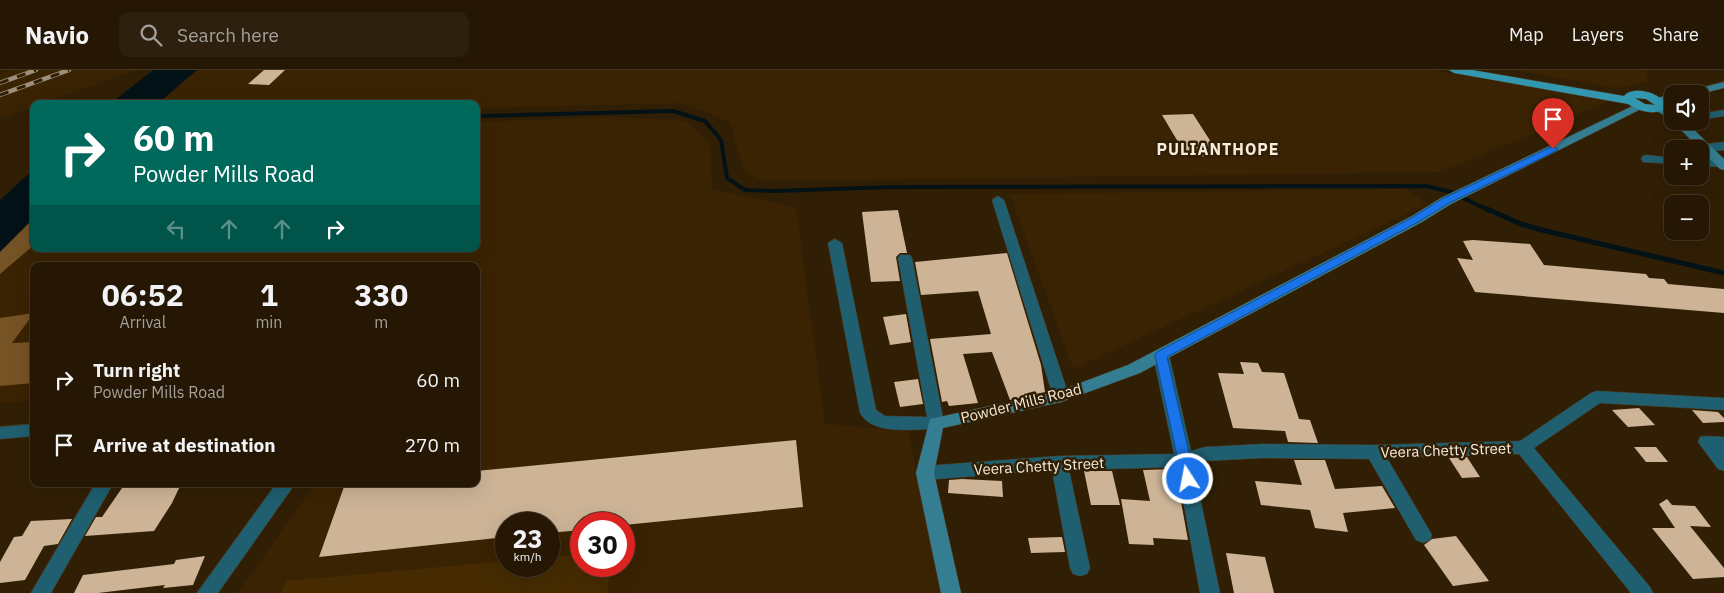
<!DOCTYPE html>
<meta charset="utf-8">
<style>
:root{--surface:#251704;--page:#2d200e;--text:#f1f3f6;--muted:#a39f9a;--line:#423626}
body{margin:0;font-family:"IBM Plex Sans",sans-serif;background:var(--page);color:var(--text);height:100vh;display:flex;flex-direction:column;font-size:19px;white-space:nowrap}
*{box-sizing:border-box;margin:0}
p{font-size:16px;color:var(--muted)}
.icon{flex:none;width:28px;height:28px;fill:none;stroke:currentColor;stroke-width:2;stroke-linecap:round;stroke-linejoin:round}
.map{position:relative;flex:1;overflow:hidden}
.details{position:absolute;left:30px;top:192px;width:450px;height:225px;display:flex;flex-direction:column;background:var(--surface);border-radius:10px;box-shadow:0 5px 20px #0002,0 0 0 1px var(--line)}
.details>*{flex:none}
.banner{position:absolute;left:30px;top:30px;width:450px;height:152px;border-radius:10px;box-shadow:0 5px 20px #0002,0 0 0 1px var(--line);background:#00695c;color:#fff;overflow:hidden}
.fabs{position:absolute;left:1664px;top:15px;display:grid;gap:10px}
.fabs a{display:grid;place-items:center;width:45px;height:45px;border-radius:10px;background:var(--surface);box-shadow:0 5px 20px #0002,0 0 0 1px var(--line);font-size:25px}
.speed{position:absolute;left:495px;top:442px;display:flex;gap:10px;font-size:25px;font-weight:700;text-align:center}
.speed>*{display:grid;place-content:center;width:65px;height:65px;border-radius:50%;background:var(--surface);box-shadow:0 5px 20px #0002,0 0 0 1px var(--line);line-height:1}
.speed small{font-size:12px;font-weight:400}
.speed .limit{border:8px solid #d22;background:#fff;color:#111}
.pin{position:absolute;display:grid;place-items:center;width:42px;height:42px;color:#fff;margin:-51px -21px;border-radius:50% 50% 50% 0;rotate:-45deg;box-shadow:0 0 5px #0007}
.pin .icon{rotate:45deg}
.me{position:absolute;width:55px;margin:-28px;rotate:349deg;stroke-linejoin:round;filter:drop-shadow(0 0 4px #0008)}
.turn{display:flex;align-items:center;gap:18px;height:105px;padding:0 20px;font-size:22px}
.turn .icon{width:65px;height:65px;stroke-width:2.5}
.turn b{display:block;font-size:35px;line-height:42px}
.lanes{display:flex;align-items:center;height:48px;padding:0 20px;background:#0003;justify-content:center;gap:25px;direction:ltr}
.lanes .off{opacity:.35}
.eta{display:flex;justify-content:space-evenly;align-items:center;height:85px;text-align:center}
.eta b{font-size:30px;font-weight:800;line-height:35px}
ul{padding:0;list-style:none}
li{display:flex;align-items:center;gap:15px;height:65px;padding:0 20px}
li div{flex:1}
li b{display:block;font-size:19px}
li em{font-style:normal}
header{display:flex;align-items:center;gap:30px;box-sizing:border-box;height:70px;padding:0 25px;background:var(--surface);border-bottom:1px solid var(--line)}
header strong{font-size:24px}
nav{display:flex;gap:28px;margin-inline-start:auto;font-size:18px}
.search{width:350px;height:45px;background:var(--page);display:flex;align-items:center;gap:12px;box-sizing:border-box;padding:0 18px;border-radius:10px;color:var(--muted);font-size:19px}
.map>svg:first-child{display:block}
</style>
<header>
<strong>Navio</strong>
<div class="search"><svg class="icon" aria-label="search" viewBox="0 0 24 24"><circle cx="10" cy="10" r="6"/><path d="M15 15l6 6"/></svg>Search here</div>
<nav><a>Map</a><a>Layers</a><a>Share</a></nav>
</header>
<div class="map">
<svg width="1724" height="523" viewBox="0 0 1724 523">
<rect width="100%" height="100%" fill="#311f05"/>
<!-- built -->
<g fill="#3a2302" fill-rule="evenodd">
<polygon points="11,0 135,0 42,34 34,34 34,37 0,49 0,4"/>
<polygon points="197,0 1431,0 1612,30 1441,102 764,111 744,102 730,52 683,33 476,38 476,34 157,34"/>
<polygon points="1512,0 1645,0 1649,12 1616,18"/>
<path d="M616 47 685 51 710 72 712 119 796 137 825 354 908 361 944 523H238L315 414H476V196H34V331L0 333V182L34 148V179H476V52ZM506 454H549V496H506ZM581 454H624V496H581Z"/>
<polygon points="1406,119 1428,134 1073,299 1010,124"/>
</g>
<!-- green -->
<polygon fill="#462b02" points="581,484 581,496 609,496 608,523 281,523 286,511 506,491 506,496 549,496 549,487"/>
<!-- forest -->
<g fill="#765325">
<polygon points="34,146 34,175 0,204 0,181"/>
<polygon points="34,243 12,273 34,272 34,313 0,316 0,248"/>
</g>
<!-- water -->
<g fill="#021216">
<polygon points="153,0 197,0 157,34 110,34"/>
<polygon points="34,99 34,148 0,182 0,130"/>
</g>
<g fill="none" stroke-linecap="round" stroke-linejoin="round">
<!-- stream-far1 -->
<polyline stroke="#021216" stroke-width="4" points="476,46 673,41 705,51 721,70 727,108 745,120 774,121 893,117 1426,116 1451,122 1490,141"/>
<!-- stream -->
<polyline stroke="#021216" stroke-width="5" points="1487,139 1521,154 1546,161 1724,203"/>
</g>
<!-- building -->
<g fill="#cdb497">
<polygon points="264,0 285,0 269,15 248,14"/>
<polygon points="1193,44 1220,86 1187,87 1162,45"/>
<polygon points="898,140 907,183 900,183 896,187 900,211 871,212 862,142"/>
<polygon points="1473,170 1530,174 1544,195 1646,204 1649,208 1664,209 1668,214 1724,219 1724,243 1475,222 1457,188 1473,190 1463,171"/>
<polygon points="1007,183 1041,295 1045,322 1010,330 992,282 963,284 978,333 949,336 947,331 942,332 930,269 991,264 978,221 921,225 915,192"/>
<polygon points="906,244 911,272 890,275 883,247"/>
<polygon points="1240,292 1258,293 1262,302 1284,303 1299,349 1310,350 1318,373 1288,372 1285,361 1233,358 1218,303 1244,304"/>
<polygon points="918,309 923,334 900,337 894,312"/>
<polygon points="1639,338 1655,355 1628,357 1612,340"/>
<polygon points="1692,340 1718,342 1724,348 1724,352 1703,353"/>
<polygon points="796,370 803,437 624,455 581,454 581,460 549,463 549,454 506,454 506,467 319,487 345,414 476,414 476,401"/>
<polygon points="1634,377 1656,377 1668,392 1646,392"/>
<polygon points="1467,387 1480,407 1462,408 1449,388"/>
<polygon points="1294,390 1325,390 1335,419 1382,416 1395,438 1343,443 1348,462 1315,458 1310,440 1261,435 1255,411 1302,415"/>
<polygon points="1175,399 1188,470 1153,468 1154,475 1129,474 1121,429 1150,431 1143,400"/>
<polygon points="1084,401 1112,401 1120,435 1091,435"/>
<polygon points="962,409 1002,411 1003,427 948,423 949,410"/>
<polygon points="158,414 181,414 172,433 154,461 85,466 96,447 102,447 122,418"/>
<polygon points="1667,429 1672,435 1695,436 1711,457 1690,456 1724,498 1724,507 1693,509 1652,458 1675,458 1659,434"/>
<polygon points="72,449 58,474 44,476 25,510 0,513 0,492 14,467 22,466 31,451"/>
<polygon points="1456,466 1489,511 1453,516 1424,475 1432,469"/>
<polygon points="1062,467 1065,482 1031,483 1028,468"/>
<polygon points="1226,483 1265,487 1274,523 1234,523"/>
<polygon points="205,486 193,515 163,518 165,515 98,523 74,523 83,505 174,494 176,490"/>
</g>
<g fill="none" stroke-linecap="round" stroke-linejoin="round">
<defs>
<g id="street">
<polygon points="1724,40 1724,46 1700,50 1700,44"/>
<polygon points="1724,72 1724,80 1707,82 1701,78 1707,74"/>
<polygon points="1647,85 1672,88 1672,94 1643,92 1641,89 1643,86"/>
<polygon points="1700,88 1724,91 1724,97 1700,96"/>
<polygon points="998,126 1004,130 1069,326 1067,330 1061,332 1055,330 1053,326 992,130"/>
<path d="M835 169 842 173 876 340 885 346 927 347 898 188 900 185H910L912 188 944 353 942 357 936 359C914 359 873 366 860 343L828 173Z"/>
<polygon points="1161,280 1166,281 1169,285 1191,381 1205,377 1262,374 1374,375 1520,371 1591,323 1597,321 1724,328 1724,340 1600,333 1534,378 1650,517 1653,523 1631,523 1519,384 1387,388 1432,465 1430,470 1423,473 1416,470 1369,389 1262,388 1205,391 1193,394 1220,523 1200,523 1177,397 1069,400 1090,498 1087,504 1080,506 1073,504 1070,498 1052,400 925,410 919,408 916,403 919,398 925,396 1059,386 1174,384 1153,285 1156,281"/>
<polygon points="34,354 34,366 0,369 0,357"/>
<polygon points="1706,366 1724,367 1724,401 1718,399 1698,372 1700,367"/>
<polygon points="95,414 113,414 51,523 31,523"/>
<polygon points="276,414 295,414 218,523 197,523"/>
</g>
<g id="secondary">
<polygon points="1724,12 1724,18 1700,24 1683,24 1684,22"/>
<polygon points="1672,24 1672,30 1658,34 1652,31 1654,29"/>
<polygon points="1639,33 1643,34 1645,36 1643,38 1451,134 1422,152 1140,303 1061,332 943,358 934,403 961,523 941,523 916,403 930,349 1059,321 1128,295 1412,146 1441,128"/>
<polygon points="1659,35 1672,42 1672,50 1655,40 1653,38"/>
<polygon points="1672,51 1685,51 1724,89 1724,100 1720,99"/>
</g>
<path id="primary" d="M1449 0H1472L1624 26C1633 15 1663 23 1667 37 1656 47 1638 41 1628 34L1454 3ZM1635 28 1646 29 1655 35 1645 34Z"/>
</defs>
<!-- street casing -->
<use href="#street" stroke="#4d3c23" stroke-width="1"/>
<!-- secondary casing -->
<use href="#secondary" stroke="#4d3c23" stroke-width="1"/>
<!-- primary casing -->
<use href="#primary" stroke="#4d3c23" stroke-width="1"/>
<!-- street -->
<use href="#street" fill="#1f5f6f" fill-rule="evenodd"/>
<!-- secondary -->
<use href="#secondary" fill="#357e91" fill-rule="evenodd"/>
<!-- primary -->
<use href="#primary" fill="#3397af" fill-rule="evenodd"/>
<defs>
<g id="rail">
<polyline points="0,13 36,0"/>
<polyline points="0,25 69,0"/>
</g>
</defs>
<!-- rail casing -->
<use href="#rail" stroke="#9e8f7b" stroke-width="4.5"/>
<!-- rail -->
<use href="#rail" stroke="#311f05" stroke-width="3" stroke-dasharray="9" stroke-linecap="butt"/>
</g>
<!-- route -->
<polygon fill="#1a73e8" stroke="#114b97" points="1553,76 1558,79 1556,81 1449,133 1420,151 1167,287 1195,409 1193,413 1188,414 1183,413 1155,285 1157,282 1413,147 1442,129"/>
<g text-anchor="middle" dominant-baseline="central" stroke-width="5" stroke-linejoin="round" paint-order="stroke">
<!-- street labels -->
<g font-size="15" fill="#f7ebdc" stroke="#311f05">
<text transform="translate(1021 333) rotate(-14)">Powder Mills Road</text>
<text transform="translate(1446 380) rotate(-2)">Veera Chetty Street</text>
<text transform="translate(1039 396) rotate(-3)">Veera Chetty Street</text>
</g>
<!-- far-district labels -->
<g font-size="16" font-weight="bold" letter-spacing="1" fill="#f7ebdc" stroke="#311f05">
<text x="1218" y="79">PULIANTHOPE</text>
</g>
</g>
</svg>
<div class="fabs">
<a><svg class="icon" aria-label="sound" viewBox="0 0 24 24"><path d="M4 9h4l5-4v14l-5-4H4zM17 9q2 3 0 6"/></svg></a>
<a>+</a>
<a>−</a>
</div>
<div class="speed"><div>23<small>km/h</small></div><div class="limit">30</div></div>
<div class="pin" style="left:1553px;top:79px;background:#d93025"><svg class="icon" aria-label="arrive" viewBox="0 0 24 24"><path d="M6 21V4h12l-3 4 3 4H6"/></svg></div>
<svg class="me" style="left:1188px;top:409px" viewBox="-20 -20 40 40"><circle r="17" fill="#1a73e8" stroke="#fff" stroke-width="3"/><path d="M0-11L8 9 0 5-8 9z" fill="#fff"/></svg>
<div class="banner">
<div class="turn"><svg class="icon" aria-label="right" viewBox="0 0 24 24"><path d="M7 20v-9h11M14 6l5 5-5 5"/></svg><div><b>60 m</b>Powder Mills Road</div></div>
<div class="lanes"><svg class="icon off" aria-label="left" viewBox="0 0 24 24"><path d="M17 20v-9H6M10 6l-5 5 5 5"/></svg><svg class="icon off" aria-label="ahead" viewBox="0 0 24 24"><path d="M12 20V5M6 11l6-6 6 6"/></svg><svg class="icon off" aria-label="ahead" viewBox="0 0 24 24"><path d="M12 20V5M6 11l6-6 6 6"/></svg><svg class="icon" aria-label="right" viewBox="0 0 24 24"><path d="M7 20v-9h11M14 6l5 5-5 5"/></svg></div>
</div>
<section class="details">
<div class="eta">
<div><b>06:52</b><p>Arrival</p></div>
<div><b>1</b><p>min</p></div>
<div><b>330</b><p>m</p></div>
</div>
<ul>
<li><svg class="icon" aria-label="right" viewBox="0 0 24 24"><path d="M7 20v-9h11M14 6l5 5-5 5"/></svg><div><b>Turn right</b><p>Powder Mills Road</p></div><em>60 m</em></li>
<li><svg class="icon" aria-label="arrive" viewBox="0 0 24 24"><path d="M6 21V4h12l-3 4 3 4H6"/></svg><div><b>Arrive at destination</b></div><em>270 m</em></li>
</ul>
</section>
</div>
